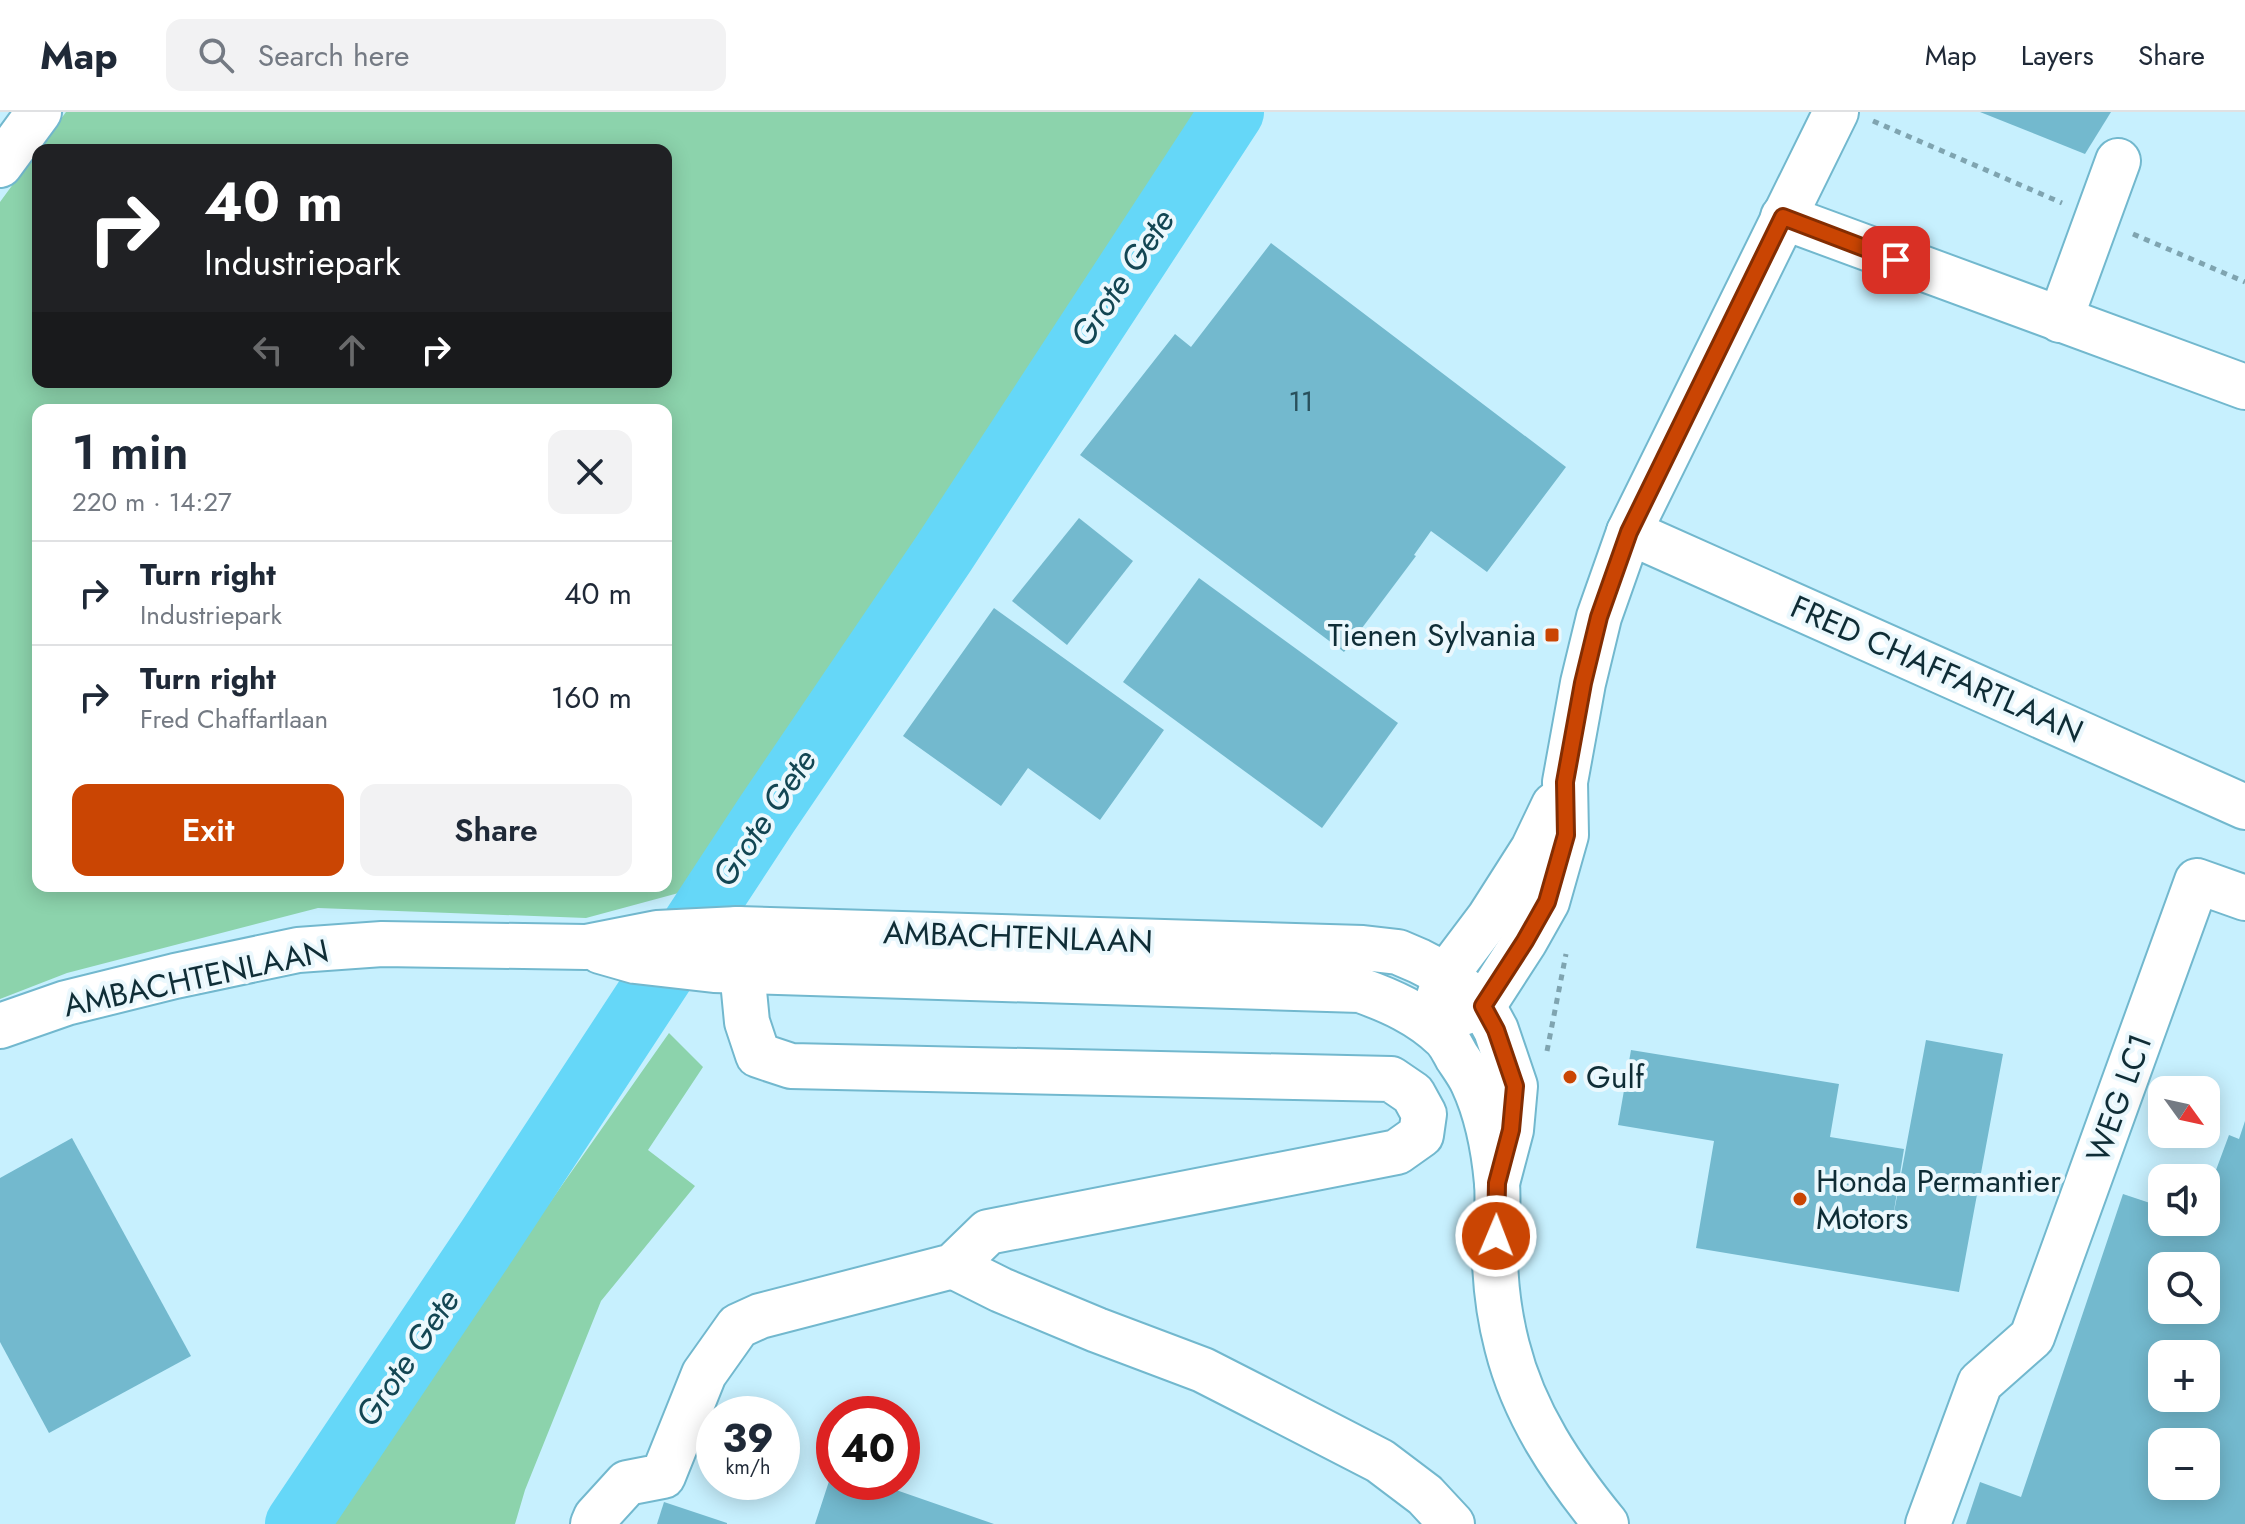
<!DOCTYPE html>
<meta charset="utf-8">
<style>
:root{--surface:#fff;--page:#f2f2f3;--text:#1f2937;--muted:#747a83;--line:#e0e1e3;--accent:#ca4503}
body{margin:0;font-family:Jost,sans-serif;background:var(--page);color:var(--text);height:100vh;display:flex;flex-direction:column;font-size:30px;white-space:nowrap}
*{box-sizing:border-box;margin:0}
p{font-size:26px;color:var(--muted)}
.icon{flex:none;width:44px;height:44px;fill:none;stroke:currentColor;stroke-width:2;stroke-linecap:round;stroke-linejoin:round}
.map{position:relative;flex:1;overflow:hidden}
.drawer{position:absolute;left:32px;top:292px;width:640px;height:488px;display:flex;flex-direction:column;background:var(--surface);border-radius:16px;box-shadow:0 4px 20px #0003}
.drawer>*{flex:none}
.top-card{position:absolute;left:32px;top:32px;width:640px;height:244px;border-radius:16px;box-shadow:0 4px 20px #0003;background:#202124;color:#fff;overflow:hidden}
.needle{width:52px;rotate:123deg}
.fabs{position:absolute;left:2148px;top:964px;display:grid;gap:16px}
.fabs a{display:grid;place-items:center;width:72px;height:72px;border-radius:16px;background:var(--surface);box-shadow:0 4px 20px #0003;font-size:40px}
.speed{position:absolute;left:696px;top:1284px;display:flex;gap:16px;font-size:40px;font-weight:700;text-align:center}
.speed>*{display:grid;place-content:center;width:104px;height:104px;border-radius:50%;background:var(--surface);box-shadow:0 4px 20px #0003;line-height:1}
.speed small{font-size:20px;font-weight:400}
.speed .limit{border:12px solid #d22;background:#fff;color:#111}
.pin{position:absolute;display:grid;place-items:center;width:68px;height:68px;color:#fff;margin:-34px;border-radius:16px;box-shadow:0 4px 12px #0006}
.me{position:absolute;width:88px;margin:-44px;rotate:1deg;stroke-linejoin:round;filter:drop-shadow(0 0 6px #0008)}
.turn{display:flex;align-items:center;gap:28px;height:168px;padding:0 40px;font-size:36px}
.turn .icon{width:104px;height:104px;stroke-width:2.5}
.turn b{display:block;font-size:56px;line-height:68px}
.lanes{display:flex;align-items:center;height:76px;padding:0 40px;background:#0003;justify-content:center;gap:40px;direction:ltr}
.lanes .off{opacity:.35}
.round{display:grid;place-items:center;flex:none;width:84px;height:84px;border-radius:16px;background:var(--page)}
.headline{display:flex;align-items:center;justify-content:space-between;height:136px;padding:0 40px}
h1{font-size:48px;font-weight:600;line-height:60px}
.button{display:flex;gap:16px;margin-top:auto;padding:16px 40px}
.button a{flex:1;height:92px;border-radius:16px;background:var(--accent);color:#fff;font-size:32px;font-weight:600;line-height:92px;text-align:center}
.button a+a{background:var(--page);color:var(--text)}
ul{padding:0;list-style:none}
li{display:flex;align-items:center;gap:24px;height:104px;padding:0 40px;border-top:2px solid var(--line)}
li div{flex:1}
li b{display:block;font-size:30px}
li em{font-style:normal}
header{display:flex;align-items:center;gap:48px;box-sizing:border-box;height:112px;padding:0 40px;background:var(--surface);border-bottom:2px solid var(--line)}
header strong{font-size:38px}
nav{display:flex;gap:44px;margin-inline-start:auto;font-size:28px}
.search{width:560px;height:72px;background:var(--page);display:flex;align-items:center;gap:20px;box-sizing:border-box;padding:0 28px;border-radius:16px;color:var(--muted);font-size:30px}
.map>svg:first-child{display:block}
</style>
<header>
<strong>Map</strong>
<div class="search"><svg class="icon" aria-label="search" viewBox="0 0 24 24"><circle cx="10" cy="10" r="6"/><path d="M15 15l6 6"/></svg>Search here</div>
<nav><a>Map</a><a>Layers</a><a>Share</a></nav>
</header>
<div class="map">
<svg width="2245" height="1412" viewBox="0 0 2245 1412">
<rect width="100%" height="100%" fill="#c7f0fe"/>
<!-- green -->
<g fill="#8cd3ac" fill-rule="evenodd">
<path d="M66 0H1232L944 441 723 769 586 806 318 796 67 861 0 887V90L38 38V270H666V38H38ZM38 298H666V774H38Z"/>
<polygon points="669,921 703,955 648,1038 695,1074 601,1189 525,1378 515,1412 330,1412 413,1285"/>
</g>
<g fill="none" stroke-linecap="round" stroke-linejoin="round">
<!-- river -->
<polyline stroke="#65d7f8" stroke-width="64" points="297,1412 489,1126 767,702 944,441 1232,0"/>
</g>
<!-- building -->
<g fill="#73b9ce" fill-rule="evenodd">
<polygon points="1980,0 2111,0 2085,42"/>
<polygon points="1271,131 1566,355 1487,460 1431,419 1414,443 1416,444 1344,540 1080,343 1175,222 1191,235"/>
<polygon points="1079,406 1133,449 1067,533 1012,489"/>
<polygon points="1199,466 1398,611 1322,716 1123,570"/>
<polygon points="994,496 1164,618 1100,708 1028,656 1001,694 903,624"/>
<polygon points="1926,928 2003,942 1959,1180 1696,1136 1714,1029 1618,1013 1631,938 1839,972 1830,1025 1904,1037 1892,1111"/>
<path d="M2245 1009V1412H1966L1980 1370 2021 1385 2123 1082 2162 1095V1110L2210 1111 2217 1090 2206 1085 2229 1023 2239 1027ZM2162 1154H2206V1198H2162ZM2162 1242H2206V1286H2162ZM2162 1330H2206V1374H2162Z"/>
<polygon points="72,1026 191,1244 49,1321 0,1230 0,1066"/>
<polygon points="833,1357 834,1370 873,1370 994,1412 815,1412"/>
<polygon points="664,1390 727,1411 727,1412 657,1412"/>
</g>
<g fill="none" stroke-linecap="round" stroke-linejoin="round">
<defs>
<g id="minor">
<polyline points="0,53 39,0"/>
<polyline points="1783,105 2245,275"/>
<polyline points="2060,208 2118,49"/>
<polyline points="1629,420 2245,695"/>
<path d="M600 839 635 849 714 858 1360 878C1391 889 1420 902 1444 925 1450 931 1453 938 1457 945 1463 954 1469 962 1473 971 1487 1001 1494 1038 1497 1071 1499 1097 1495 1124 1495 1150 1496 1177 1500 1207 1507 1234 1524 1302 1562 1358 1606 1412"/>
<polyline points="1437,891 1446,863 1489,806 1533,737 1554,693"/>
<polyline points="1454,904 1483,894 1525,829 1547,790 1566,723 1565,670 1583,571 1599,505 1629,420 1836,0"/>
<polyline points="0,914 66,891 175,864 298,838 382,832 586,835 657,821 738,817 1363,836 1398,840 1419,849 1446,863 1483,894 1496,918 1515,974 1511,1018 1497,1071"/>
<polyline points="953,1154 1001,1178 1097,1218 1203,1258 1252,1283 1380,1349 1425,1383 1452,1412"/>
<polyline points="593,1412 596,1405 627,1371 663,1364 704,1262 738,1214 760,1204 953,1154 988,1120 1397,1040 1421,1023 1424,1002 1413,982 1391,967 791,954 758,943 747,910 738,817"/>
<polyline points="1928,1412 1980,1271 2032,1225 2197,769 2245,786"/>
</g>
</defs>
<!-- minor casing -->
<use href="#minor" stroke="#72b8ce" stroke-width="48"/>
<!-- path -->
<g stroke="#7fa4b0" stroke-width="5" stroke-dasharray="6 6" stroke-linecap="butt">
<polyline points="1873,9 2062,91"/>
<polyline points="2133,122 2245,170"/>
<polyline points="1547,939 1566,842"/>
</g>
<!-- minor -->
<use href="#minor" stroke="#fff" stroke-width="44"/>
</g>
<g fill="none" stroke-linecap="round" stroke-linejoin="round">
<defs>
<polyline id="route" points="1496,1124 1497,1071 1511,1018 1515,974 1496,918 1483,894 1525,829 1547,790 1566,723 1565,670 1583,571 1599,505 1629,420 1783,105 1896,148"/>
</defs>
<!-- route casing -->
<use href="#route" stroke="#832d02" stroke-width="20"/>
<!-- route -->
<use href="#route" stroke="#ca4503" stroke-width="14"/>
</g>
<!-- markers -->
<g fill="#ca4503" stroke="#ebf8fd" stroke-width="3">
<rect x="1544" y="515" width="16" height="16" rx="4"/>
<circle cx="1570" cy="965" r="8"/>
<circle cx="1800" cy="1087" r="8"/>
</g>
<g text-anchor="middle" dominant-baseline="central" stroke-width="8" stroke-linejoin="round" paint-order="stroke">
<!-- number labels -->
<g font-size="28" fill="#28505c">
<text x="1301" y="289">11</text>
</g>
<!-- poi labels -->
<g font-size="32" fill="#0f2d36" stroke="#ebf8fd" text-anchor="start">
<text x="1536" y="523" text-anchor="end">Tienen Sylvania</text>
<text x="1586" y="965">Gulf</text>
<text x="1816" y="1069">Honda Permantier<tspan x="1816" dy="37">Motors</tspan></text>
</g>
<!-- street labels -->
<g font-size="32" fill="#0f2d36" stroke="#ebf8fd">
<text transform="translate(1937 557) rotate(24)">FRED CHAFFARTLAAN</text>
<text transform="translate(1018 825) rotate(2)">AMBACHTENLAAN</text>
<text transform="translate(196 866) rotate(-12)">AMBACHTENLAAN</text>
<text transform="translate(2119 986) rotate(-70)">WEG LC1</text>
</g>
<!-- water labels -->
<g font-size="34" font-style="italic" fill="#134653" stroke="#ebf8fd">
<text transform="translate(1122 166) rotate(-56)">Grote Gete</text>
<text transform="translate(764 706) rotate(-56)">Grote Gete</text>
<text transform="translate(407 1246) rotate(-56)">Grote Gete</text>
</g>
</g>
</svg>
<div class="fabs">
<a><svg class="needle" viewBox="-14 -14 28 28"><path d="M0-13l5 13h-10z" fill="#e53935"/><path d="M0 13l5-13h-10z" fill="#747a83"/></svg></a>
<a><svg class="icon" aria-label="sound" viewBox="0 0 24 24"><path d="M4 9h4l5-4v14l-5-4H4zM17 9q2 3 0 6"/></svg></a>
<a><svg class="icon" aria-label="search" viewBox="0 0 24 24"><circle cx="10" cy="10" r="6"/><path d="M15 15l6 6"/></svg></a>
<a>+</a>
<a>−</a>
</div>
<div class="speed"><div>39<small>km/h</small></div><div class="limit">40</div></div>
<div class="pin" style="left:1896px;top:148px;background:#d93025"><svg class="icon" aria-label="arrive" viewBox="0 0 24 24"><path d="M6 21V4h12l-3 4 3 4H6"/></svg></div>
<svg class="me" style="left:1496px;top:1124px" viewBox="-20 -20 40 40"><circle r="17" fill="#ca4503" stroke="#fff" stroke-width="3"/><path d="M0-11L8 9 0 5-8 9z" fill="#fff"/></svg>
<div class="top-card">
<div class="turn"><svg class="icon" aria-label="right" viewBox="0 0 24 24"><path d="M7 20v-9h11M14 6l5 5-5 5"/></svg><div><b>40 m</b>Industriepark</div></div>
<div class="lanes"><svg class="icon off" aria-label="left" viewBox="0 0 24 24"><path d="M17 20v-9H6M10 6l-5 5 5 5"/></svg><svg class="icon off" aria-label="ahead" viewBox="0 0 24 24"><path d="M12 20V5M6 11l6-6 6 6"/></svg><svg class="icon" aria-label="right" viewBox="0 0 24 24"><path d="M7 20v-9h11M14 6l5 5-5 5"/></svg></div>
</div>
<section class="drawer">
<div class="headline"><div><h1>1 min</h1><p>220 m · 14:27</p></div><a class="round"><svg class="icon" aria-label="close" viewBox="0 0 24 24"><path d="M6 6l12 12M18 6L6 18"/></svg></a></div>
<ul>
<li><svg class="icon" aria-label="right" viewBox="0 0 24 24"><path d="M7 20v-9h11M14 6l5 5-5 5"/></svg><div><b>Turn right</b><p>Industriepark</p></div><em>40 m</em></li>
<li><svg class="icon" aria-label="right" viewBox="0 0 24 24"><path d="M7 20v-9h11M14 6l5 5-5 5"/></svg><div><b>Turn right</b><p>Fred Chaffartlaan</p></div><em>160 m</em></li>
</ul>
<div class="button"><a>Exit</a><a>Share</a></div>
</section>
</div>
